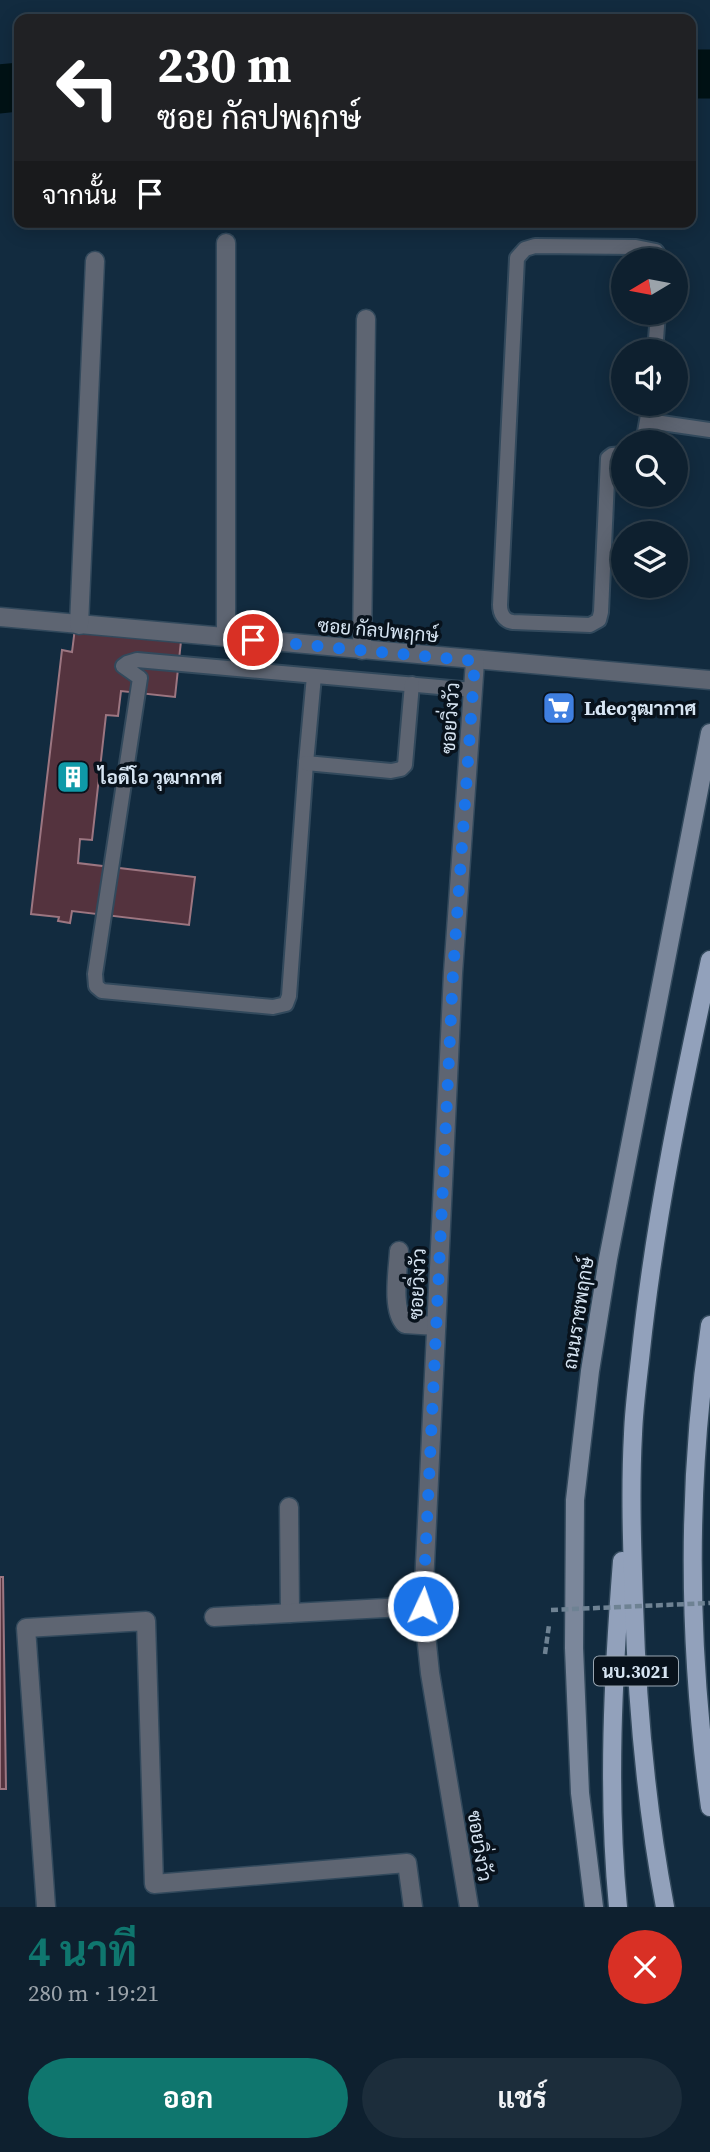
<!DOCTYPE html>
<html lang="th">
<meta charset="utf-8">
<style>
:root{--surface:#0e202f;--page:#1c2d3b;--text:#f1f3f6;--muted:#9ba3aa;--line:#2e3e4b;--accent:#0f766e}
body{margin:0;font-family:"Source Serif 4",Sarabun,serif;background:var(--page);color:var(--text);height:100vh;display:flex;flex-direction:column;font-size:26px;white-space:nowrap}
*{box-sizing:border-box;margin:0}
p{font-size:23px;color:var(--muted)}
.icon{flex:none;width:38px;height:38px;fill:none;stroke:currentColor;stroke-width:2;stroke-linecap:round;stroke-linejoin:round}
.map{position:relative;height:1907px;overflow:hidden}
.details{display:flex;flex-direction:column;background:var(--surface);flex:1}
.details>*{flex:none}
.hud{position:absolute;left:14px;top:14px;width:682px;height:214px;border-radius:14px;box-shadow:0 4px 18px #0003,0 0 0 2px var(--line);background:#202124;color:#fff;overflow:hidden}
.needle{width:46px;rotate:260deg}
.buttons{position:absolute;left:611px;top:248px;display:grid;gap:14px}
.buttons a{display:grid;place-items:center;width:77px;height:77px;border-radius:50%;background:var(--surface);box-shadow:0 4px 18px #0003,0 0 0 2px var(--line);font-size:35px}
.pin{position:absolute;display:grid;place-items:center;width:60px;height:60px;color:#fff;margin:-30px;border:4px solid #fff;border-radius:50%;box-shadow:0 2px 7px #0007}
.me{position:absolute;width:77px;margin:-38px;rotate:3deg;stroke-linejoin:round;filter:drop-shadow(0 0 5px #0008)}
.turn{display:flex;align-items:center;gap:24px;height:147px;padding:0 28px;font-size:32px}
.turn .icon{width:91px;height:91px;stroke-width:2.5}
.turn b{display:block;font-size:49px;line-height:60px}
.then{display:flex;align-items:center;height:66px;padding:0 28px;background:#0003;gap:14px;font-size:26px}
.round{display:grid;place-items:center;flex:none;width:74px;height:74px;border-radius:37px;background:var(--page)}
.headline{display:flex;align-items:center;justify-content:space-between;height:119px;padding:0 28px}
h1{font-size:42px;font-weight:700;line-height:52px;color:var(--accent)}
.button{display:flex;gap:14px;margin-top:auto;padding:14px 28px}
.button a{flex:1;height:80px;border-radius:42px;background:var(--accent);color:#fff;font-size:28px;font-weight:700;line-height:80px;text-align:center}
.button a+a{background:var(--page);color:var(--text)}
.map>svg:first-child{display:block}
</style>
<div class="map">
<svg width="710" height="1907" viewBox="0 0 710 1907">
<rect width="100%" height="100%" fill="#122b3f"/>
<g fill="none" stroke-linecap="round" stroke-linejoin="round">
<!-- river -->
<g stroke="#001215" stroke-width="49">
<polyline points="691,74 710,74"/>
<polyline points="0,89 19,87"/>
</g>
</g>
<!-- building -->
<g fill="#54333e" stroke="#9c7681" stroke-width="2">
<polygon points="75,628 181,641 175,697 121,691 118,716 106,715 92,840 80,839 78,863 195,877 189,925 72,911 70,923 58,921 59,917 31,914 62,650 72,652"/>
<polygon points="0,1577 3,1577 6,1789 0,1789"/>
</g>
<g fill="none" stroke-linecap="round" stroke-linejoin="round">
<defs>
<g id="lane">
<polyline points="655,352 658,313"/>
<polyline points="648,421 710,430"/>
<polyline points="643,443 650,404"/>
<path d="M623 454 612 455 608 458 601 612 599 620 590 625 513 622C504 621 500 613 500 605L517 258 525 249 535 246 636 247 656 251 662 261"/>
<polyline points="314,676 306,763 289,996 286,1004 273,1007 102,991 96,986 95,974 140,678 123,666 127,663 137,660 473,690"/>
<polyline points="306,763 391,771 401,769 405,765 412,684"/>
</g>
<g id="street">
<polyline points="226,243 226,637"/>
<polyline points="0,617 710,680"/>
<polyline points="79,625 95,261"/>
<polyline points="362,650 366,319"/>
<path d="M399 1251C398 1270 391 1310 405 1324L436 1326"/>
<polyline points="289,1507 290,1613"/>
<polyline points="214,1617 423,1606"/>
<polyline points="46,1907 26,1628 146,1621 154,1884 407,1863 413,1907"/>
<polyline points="469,1907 430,1673 423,1606 453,973 475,661"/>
</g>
<polyline id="secondary" points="594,1907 580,1793 574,1648 575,1500 590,1371 608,1259 710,733"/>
<g id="primary">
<path d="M710 1325C686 1485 688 1647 710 1807"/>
<path d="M618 1907C607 1792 613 1676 622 1561"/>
<path d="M665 1907C646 1806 637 1705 634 1603 632 1547 630 1490 633 1434 634 1406 638 1378 641 1350 655 1218 682 1089 710 960"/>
</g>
</defs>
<!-- lane casing -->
<use href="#lane" stroke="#32495c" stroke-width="18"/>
<!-- street casing -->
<use href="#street" stroke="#32495c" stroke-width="21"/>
<!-- secondary casing -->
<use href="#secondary" stroke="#32495c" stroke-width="21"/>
<!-- primary casing -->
<use href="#primary" stroke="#32495c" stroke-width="21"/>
<!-- path -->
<polyline stroke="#6e8293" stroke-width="4.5" stroke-dasharray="7 3.5" stroke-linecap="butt" points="545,1654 549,1625"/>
<!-- lane -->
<use href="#lane" stroke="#5e6572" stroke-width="14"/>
<!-- street -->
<use href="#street" stroke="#5e6572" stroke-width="18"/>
<!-- secondary -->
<use href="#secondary" stroke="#7b879b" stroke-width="18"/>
<!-- primary -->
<use href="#primary" stroke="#92a1bb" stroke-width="18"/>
<!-- path-bridge -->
<polyline stroke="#6e8293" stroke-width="4.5" stroke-dasharray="7 3.5" stroke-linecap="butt" points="551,1610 710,1603"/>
</g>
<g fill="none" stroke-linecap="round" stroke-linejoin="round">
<!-- route -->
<polyline stroke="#1a73e8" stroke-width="12" stroke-dasharray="0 21.6" points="253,640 475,661 453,973 423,1606"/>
</g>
<!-- icons -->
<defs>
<symbol id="supermarket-square" viewBox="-11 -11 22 22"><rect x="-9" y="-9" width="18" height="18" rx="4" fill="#3f7fe0" stroke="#08121c"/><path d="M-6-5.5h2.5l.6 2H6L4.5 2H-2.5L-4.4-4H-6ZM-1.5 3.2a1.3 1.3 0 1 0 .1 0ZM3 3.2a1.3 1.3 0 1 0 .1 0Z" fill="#fff"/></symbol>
<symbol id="building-square" viewBox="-11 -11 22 22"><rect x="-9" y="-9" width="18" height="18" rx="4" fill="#0f9aa8" stroke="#08121c"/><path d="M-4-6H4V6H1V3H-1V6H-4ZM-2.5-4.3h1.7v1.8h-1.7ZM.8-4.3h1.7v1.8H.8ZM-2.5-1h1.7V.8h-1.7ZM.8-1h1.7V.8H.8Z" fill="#fff"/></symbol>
</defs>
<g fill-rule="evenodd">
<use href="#supermarket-square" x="540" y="689" width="38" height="38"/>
<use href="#building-square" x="54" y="758" width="38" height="38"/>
</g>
<g text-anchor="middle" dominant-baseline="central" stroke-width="7" stroke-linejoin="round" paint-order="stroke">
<!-- shield labels -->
<rect fill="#08121c" stroke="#99a6b2" stroke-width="2" x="594" y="1656.5" width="84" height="29" rx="5"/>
<g font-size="18" font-weight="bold" fill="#d7e5f3">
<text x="636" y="1671">นบ.3021</text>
</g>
<!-- street labels -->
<g font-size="19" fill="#d7e5f3" stroke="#08121c">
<text transform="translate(378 630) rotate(5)">ซอย กัลปพฤกษ์</text>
<text transform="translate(450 718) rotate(-86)">ซอยวิ่งวัว</text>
<text transform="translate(417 1284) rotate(-87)">ซอยวิ่งวัว</text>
<text transform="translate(578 1313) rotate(-81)">ถนนราชพฤกษ์</text>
<text transform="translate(480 1846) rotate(81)">ซอยวิ่งวัว</text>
</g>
<!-- poi labels -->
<g font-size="19" font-weight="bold" fill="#d7e5f3" stroke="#08121c" text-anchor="start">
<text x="584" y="708">Ldeoวุฒากาศ</text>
<text x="98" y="777">ไอดีโอ วุฒากาศ</text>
</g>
</g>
</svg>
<div class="buttons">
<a><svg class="needle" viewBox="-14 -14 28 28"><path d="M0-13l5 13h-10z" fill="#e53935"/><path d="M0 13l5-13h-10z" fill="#9ba3aa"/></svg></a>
<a><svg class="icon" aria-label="sound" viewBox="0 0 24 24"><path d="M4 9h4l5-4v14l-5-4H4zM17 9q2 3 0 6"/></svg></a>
<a><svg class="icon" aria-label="search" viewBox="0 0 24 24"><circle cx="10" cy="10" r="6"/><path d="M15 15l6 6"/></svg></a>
<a><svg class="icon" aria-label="layers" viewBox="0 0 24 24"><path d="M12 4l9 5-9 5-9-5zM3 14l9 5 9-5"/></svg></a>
</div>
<div class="pin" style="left:253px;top:640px;background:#d93025"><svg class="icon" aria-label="arrive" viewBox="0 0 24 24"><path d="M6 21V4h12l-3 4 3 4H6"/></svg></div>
<svg class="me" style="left:423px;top:1606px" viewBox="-20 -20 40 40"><circle r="17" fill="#1a73e8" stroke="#fff" stroke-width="3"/><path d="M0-11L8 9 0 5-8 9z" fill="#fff"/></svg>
<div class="hud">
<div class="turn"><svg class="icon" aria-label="left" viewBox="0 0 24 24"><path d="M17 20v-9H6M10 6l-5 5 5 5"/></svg><div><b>230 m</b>ซอย กัลปพฤกษ์</div></div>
<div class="then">จากนั้น<svg class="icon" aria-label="arrive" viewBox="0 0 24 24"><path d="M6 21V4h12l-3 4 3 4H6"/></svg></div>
</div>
</div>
<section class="details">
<div class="headline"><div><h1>4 นาที</h1><p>280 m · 19:21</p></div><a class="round" style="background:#d93025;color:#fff"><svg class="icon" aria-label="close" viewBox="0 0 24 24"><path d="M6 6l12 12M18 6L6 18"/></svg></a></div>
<div class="button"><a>ออก</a><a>แชร์</a></div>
</section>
